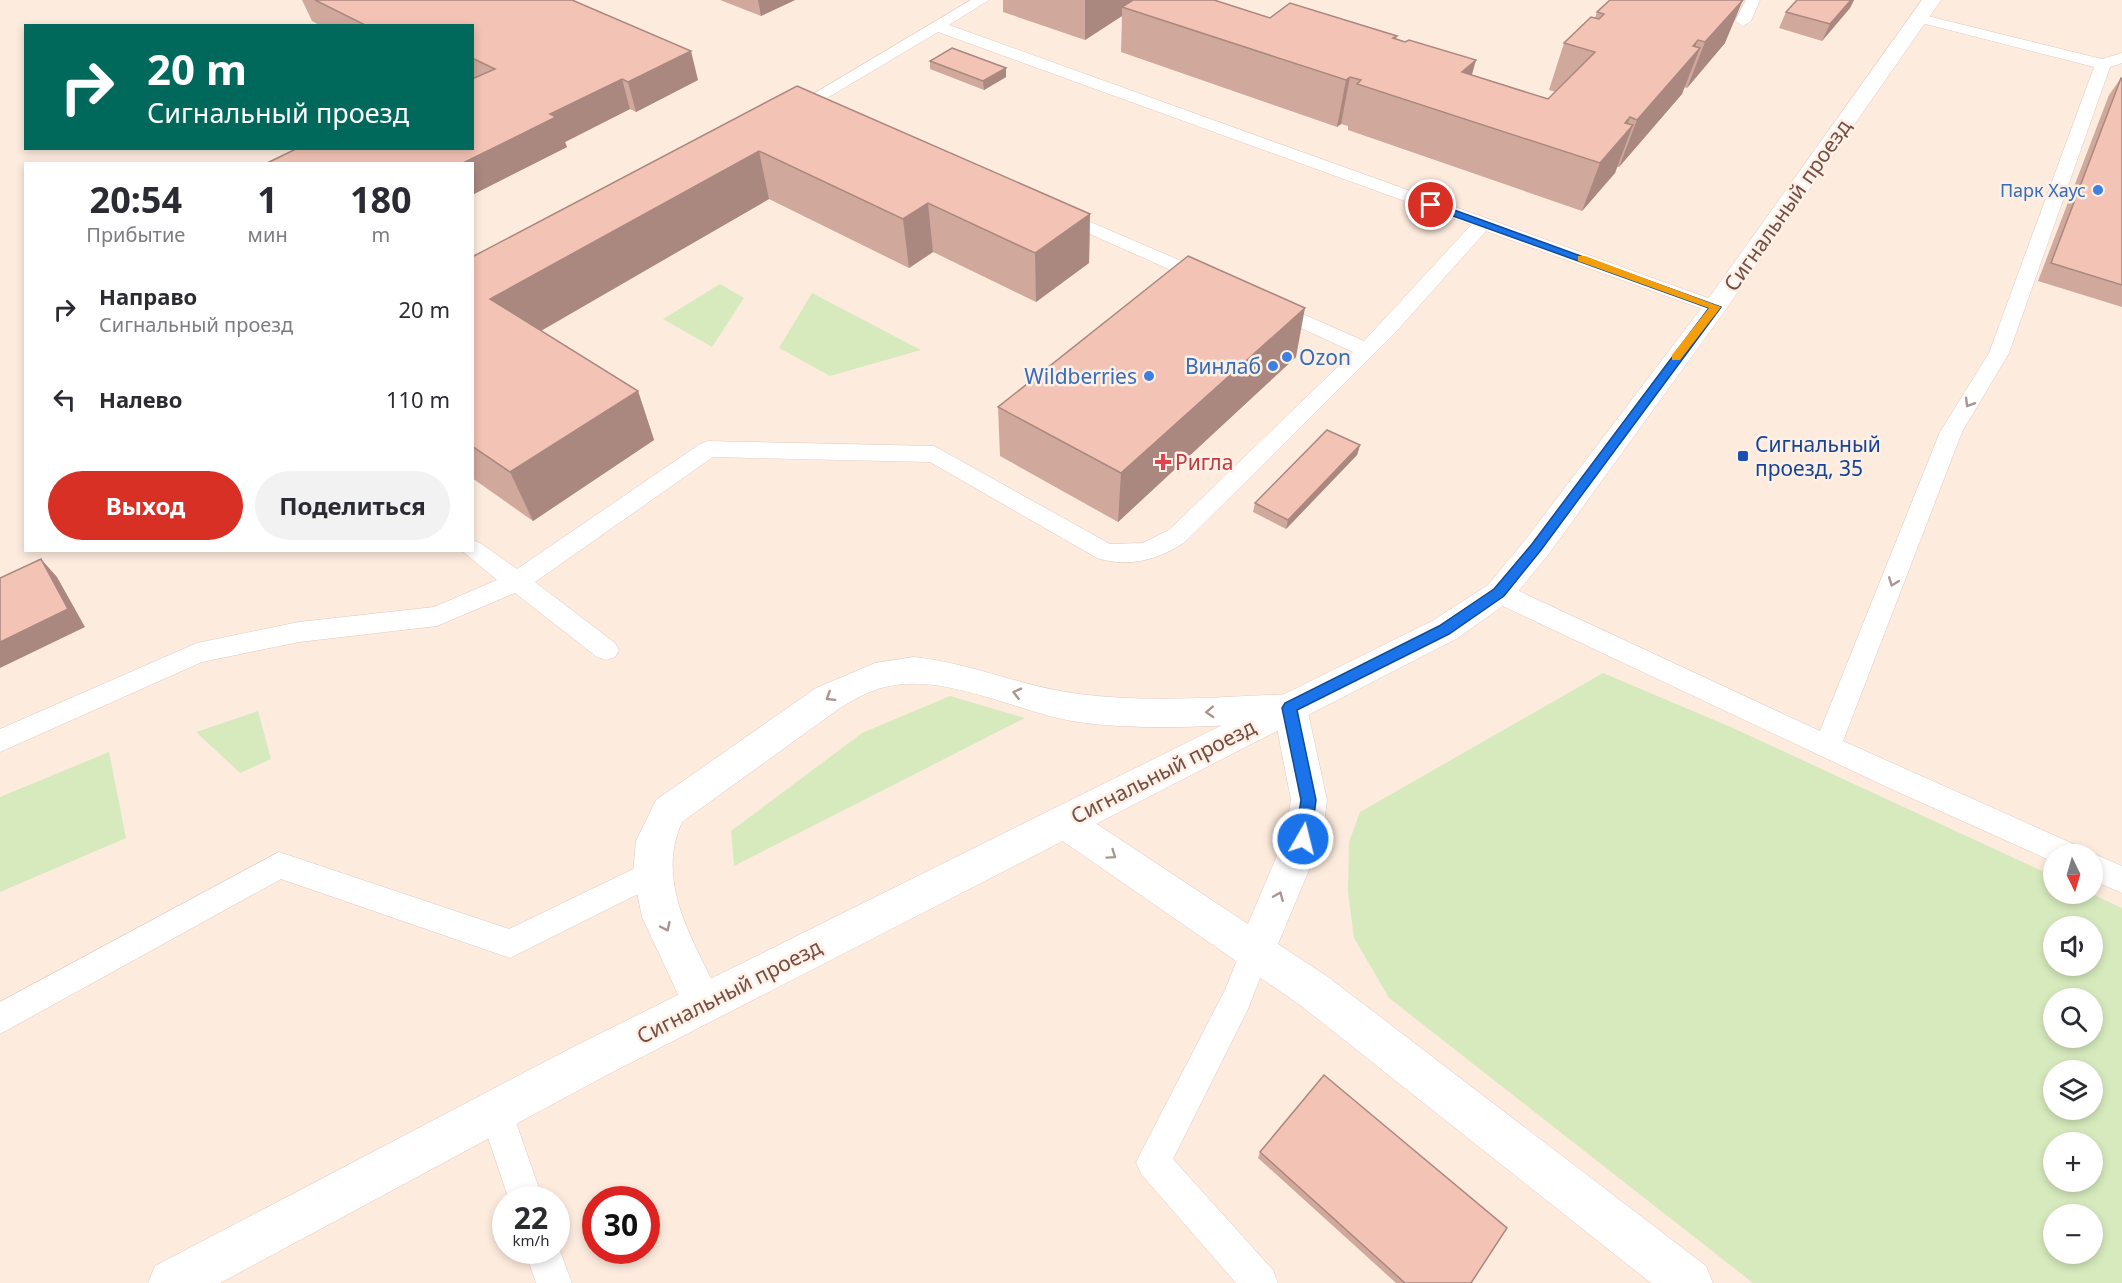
<!DOCTYPE html>
<html lang="ru">
<meta charset="utf-8">
<style>
:root{--surface:#fff;--page:#f2f2f3;--text:#2b2b33;--muted:#7c7c81;--accent:#d93025}
body{margin:0;font-family:"Noto Sans",sans-serif;background:var(--page);color:var(--text);height:100vh;display:flex;flex-direction:column;font-size:22px;white-space:nowrap}
*{box-sizing:border-box;margin:0}
p{font-size:20px;color:var(--muted)}
.icon{flex:none;width:33px;height:33px;fill:none;stroke:currentColor;stroke-width:2;stroke-linecap:round;stroke-linejoin:round}
.map{position:relative;flex:1;overflow:hidden}
.panel{position:absolute;left:24px;top:162px;width:450px;height:390px;display:flex;flex-direction:column;background:var(--surface);border-radius:0px;box-shadow:0 3px 9px #0003}
.panel>*{flex:none}
.banner{position:absolute;left:24px;top:24px;width:450px;height:126px;border-radius:0px;box-shadow:0 3px 9px #0003;background:#00695c;color:#fff;overflow:hidden}
.needle{width:39px;rotate:175deg}
.tools{position:absolute;left:2043px;top:844px;display:grid;gap:12px}
.tools a{display:grid;place-items:center;width:60px;height:60px;border-radius:50%;background:var(--surface);box-shadow:0 3px 9px #0003;font-size:30px}
.speed{position:absolute;left:492px;top:1186px;display:flex;gap:12px;font-size:30px;font-weight:700;text-align:center}
.speed>*{display:grid;place-content:center;width:78px;height:78px;border-radius:50%;background:var(--surface);box-shadow:0 3px 9px #0003;line-height:1}
.speed small{font-size:15px;font-weight:400}
.speed .limit{border:9px solid #d22;background:#fff;color:#111}
.pin{position:absolute;display:grid;place-items:center;width:51px;height:51px;color:#fff;margin:-26px;border:3px solid #fff;border-radius:50%;box-shadow:0 2px 6px #0007}
.me{position:absolute;width:66px;margin:-33px;rotate:8deg;stroke-linejoin:round;filter:drop-shadow(0 0 4px #0008)}
.turn{display:flex;align-items:center;gap:21px;height:126px;padding:0 24px;font-size:27px}
.turn .icon{width:78px;height:78px;stroke-width:2.5}
.turn b{display:block;font-size:42px;line-height:51px}
.eta{display:flex;justify-content:space-evenly;align-items:center;height:102px;text-align:center}
.eta b{font-size:36px;font-weight:700;line-height:42px}
.button{display:flex;gap:12px;margin-top:auto;padding:12px 24px}
.button a{flex:1;height:69px;border-radius:36px;background:var(--accent);color:#fff;font-size:24px;font-weight:700;line-height:69px;text-align:center}
.button a+a{background:var(--page);color:var(--text)}
ul{padding:0;list-style:none}
li{display:flex;align-items:center;gap:18px;height:90px;padding:0 24px}
li div{flex:1}
li b{display:block;font-size:22px}
li em{font-style:normal}
.map>svg:first-child{display:block}
</style>
<div class="map">
<svg width="2122" height="1283" viewBox="0 0 2122 1283">
<rect width="100%" height="100%" fill="#fdecde"/>
<!-- green -->
<g fill="#d7eabd" fill-rule="evenodd">
<polygon points="720,284 744,298 712,347 663,319"/>
<polygon points="812,293 921,350 830,376 779,348"/>
<path d="M1603 673 1733 728 2053 876 2054 894H2092L2122 908V1283H1753L1389 998 1354 938 1348 892 1349 842 1360 812ZM2054 927H2092V966H2054ZM2054 999H2092V1038H2054ZM2054 1071H2092V1110H2054ZM2054 1143H2092V1182H2054ZM2054 1215H2092V1254H2054Z"/>
<polygon points="950,696 1025,718 734,866 731,831 862,733"/>
<polygon points="258,711 271,759 240,773 196,732"/>
<polygon points="109,752 126,838 0,892 0,797"/>
</g>
<g fill="none" stroke-linecap="round" stroke-linejoin="round">
<defs>
<g id="lane">
<path d="M971 0H989L949 25 1722 303 1725 307 1722 311H1708L1486 231 1394 334 1185 542C1158 560 1128 568 1097 558L930 462 713 457 535 582 615 643 619 650 615 657 606 660 597 657 515 593 437 626 299 642 202 662 0 752V729L197 643 299 622 434 607 497 580 461 550H472V540L480 543 517 569 700 444 708 441 934 446 1110 544 1143 543 1169 530 1353 352 1264 311 1261 307 1264 303H1278L1364 341 1471 225 938 32 797 116 791 117 783 112Z"/>
<polygon points="1746,0 1760,0 1751,21 1743,26 1735,21"/>
<polygon points="1919,14 2102,59 2122,53 2122,63 2110,67 2009,353 1962,432 1843,741 2078,846 2083,855 2054,855 2054,862 1889,788 1490,600 1487,593 1490,586 1499,584 1508,586 1820,731 1940,432 1989,353 2094,67 1914,21 1912,18"/>
<polygon points="1060,209 1214,275 1217,279 1207,285 1200,283 1054,218 1051,214"/>
<polygon points="279,852 509,929 652,860 662,864 667,873 662,882 510,958 281,879 0,1034 0,1002"/>
<polygon points="2092,853 2122,866 2122,893 2092,880 2092,855 2086,855"/>
<polygon points="1256,936 1267,940 1271,950 1248,1009 1173,1159 1273,1270 1278,1283 1236,1283 1141,1174 1136,1162 1225,990 1245,940"/>
<polygon points="496,1094 508,1099 543,1200 509,1200 479,1111 484,1099"/>
<polygon points="556,1240 572,1283 536,1283 525,1251 556,1251"/>
</g>
<path id="street" d="M914 657C971 663 1023 687 1079 694 1149 703 1220 697 1290 694L1302 698 1307 708 1327 800 1322 839 1278 944 1328 977 1706 1266 1713 1283H1651L1300 1005 1051 833 1046 822 1051 811 1064 806 1077 811 1248 924 1284 839 1291 800 1276 723C1210 726 1143 731 1078 722 1017 713 943 670 881 688 867 692 853 700 840 708L682 822C653 886 698 946 723 1004L717 1018 703 1024 689 1018 642 917 633 873 636 841 656 800 816 688 875 663Z"/>
<polygon id="secondary" points="1922,0 1941,0 1724,312 1548,555 1510,601 1456,639 605,1076 220,1283 148,1283 155,1266 575,1046 1432,621 1488,585 1526,539 1706,302"/>
</defs>
<!-- lane casing -->
<use href="#lane" stroke="#e3c8bd" stroke-width="1"/>
<!-- street casing -->
<use href="#street" stroke="#e3c8bd" stroke-width="1"/>
<!-- secondary casing -->
<use href="#secondary" stroke="#e8c8ba" stroke-width="1"/>
<!-- lane -->
<use href="#lane" fill="#fff" fill-rule="evenodd"/>
<!-- street -->
<use href="#street" fill="#fff" fill-rule="evenodd"/>
<!-- secondary -->
<use href="#secondary" fill="#fff" fill-rule="evenodd"/>
</g>
<!-- wall -->
<g fill="#d1a89c">
<polygon points="302,0 572,0 698,80 636,112 630,109 565,142 567,147 472,195 472,26 321,26 312,21"/>
<polygon points="720,0 795,0 761,16"/>
<polygon points="1003,0 1214,0 1270,18 1397,36 1396,39 1472,75 1548,99 1556,92 1549,90 1564,43 1595,18 1597,12 1725,43 1687,88 1684,87 1682,94 1619,167 1617,167 1615,173 1582,211 1348,130 1348,126 1341,124 1337,127 1121,52 1122,16 1085,40 1003,12"/>
<polygon points="1797,0 1854,0 1850,8 1822,41 1779,28 1786,12"/>
<polygon points="930,61 1006,68 1006,77 984,90 930,69"/>
<polygon points="2121,78 2122,79 2122,307 2038,281 2109,95"/>
<polygon points="797,86 1090,214 1089,263 1036,302 933,252 909,268 769,199 541,331 638,391 654,440 533,521 472,478 472,257"/>
<polygon points="1296,357 1118,522 1000,456 998,407"/>
<polygon points="1360,445 1357,455 1286,529 1253,512 1255,503"/>
<polygon points="1260,1152 1471,1283 1396,1283 1258,1158"/>
</g>
<!-- shaded-wall -->
<g fill="#aa887f">
<polygon points="758,0 795,0 761,16"/>
<polygon points="1085,0 1141,0 1122,7 1122,16 1085,40"/>
<polygon points="1743,0 1725,43 1687,88 1705,42"/>
<polygon points="1851,0 1854,0 1850,8 1822,41 1830,24"/>
<polygon points="1698,40 1690,59 1700,48 1682,94 1619,167 1637,120"/>
<polygon points="691,51 698,80 636,112 628,82"/>
<polygon points="1476,60 1463,107 1462,72"/>
<polygon points="1006,68 1006,77 984,90 983,81"/>
<polygon points="1350,77 1341,124 1337,127 1346,80"/>
<polygon points="622,79 630,109 565,142 567,147 472,195 472,164 461,164 550,114"/>
<polygon points="1630,117 1623,137 1633,125 1615,173 1582,211 1600,163 1625,123"/>
<polygon points="759,151 769,199 511,348 490,299"/>
<polygon points="928,203 933,252 909,268 903,219"/>
<polygon points="1090,214 1089,263 1036,302 1035,253"/>
<polygon points="1305,308 1296,357 1118,522 1121,473"/>
<polygon points="638,391 654,440 533,521 510,472"/>
<polygon points="1360,445 1357,455 1286,529 1288,520"/>
<polygon points="41,559 57,577 85,627 0,668 0,642"/>
</g>
<!-- building -->
<g fill="#f3c3b5" stroke="#aa887f" stroke-width="1.5">
<polygon points="315,0 572,0 691,51 628,82 622,79 550,114 556,117 461,164 265,164 298,148 472,148 472,79 495,69 472,58 472,26 367,26"/>
<polygon points="1133,0 1214,0 1270,18 1290,3 1397,36 1393,38 1405,42 1409,40 1476,60 1462,72 1548,99 1595,52 1564,43 1591,17 1599,19 1604,14 1597,12 1610,0 1743,0 1705,42 1698,40 1693,46 1700,48 1637,120 1630,117 1625,123 1633,125 1600,163 1357,84 1361,80 1350,77 1346,80 1122,7"/>
<polygon points="1797,0 1851,0 1830,24 1786,12"/>
<polygon points="952,48 1006,68 983,81 930,61"/>
<polygon points="2121,78 2122,79 2122,285 2051,263"/>
<polygon points="797,86 1090,214 1035,253 928,203 903,219 759,151 490,299 638,391 510,472 472,446 472,257"/>
<polygon points="1188,256 1305,308 1121,473 998,407"/>
<polygon points="1327,430 1360,445 1288,520 1255,503"/>
<polygon points="41,559 68,609 0,642 0,578"/>
<polygon points="1324,1075 1507,1228 1471,1283 1405,1283 1260,1152"/>
</g>
<!-- one-way arrows -->
<defs><path id="oneway-chevron" d="M-2-3.5L2.5 0L-2 3.5" fill="none" stroke-width="1.6" stroke-linecap="round" stroke-linejoin="round" transform="scale(1.5)"/></defs>
<g stroke="#ab9590">
<use href="#oneway-chevron" transform="translate(1969 403) rotate(121)"/>
<use href="#oneway-chevron" transform="translate(1893 582) rotate(111)"/>
<use href="#oneway-chevron" transform="translate(1017 693) rotate(-166)"/>
<use href="#oneway-chevron" transform="translate(830 697) rotate(148)"/>
<use href="#oneway-chevron" transform="translate(1210 712) rotate(177)"/>
<use href="#oneway-chevron" transform="translate(1112 855) rotate(35)"/>
<use href="#oneway-chevron" transform="translate(1279 896) rotate(-67)"/>
<use href="#oneway-chevron" transform="translate(666 927) rotate(65)"/>
</g>
<!-- route -->
<polygon fill="#1a73e8" stroke="#114b97" stroke-width="1.5" points="1428,203 1435,203 1721,307 1541,550 1504,596 1449,634 1297,710 1316,800 1311,839 1309,844 1303,846 1298,844 1295,839 1301,800 1282,708 1285,703 1439,626 1494,589 1532,544 1709,308 1428,207"/>
<!-- slow -->
<polygon fill="#f59e0b" points="1578,256 1585,256 1721,307 1680,360 1672,360 1672,355 1709,308 1578,261"/>
<!-- markers -->
<g fill="#3f7fe0" stroke="#fff0e5" stroke-width="2">
<circle cx="2098" cy="190" r="6"/>
<circle cx="1287" cy="357" r="6"/>
<circle cx="1273" cy="366" r="6"/>
<circle cx="1149" cy="376" r="6"/>
</g>
<rect fill="#1a4fb4" stroke="#fff0e5" stroke-width="2" x="1737" y="450" width="12" height="12" rx="3"/>
<path fill="#e0444e" stroke="#fff0e5" stroke-width="2" d="M1160 453h6v6h6v6h-6v6h-6v-6h-6v-6h6z"/>
<g text-anchor="middle" dominant-baseline="central" stroke-width="5" stroke-linejoin="round" paint-order="stroke">
<!-- far-shop labels -->
<g font-size="18" fill="#366cbe" stroke="#fff0e5" text-anchor="end">
<text x="2086" y="190">Парк Хаус</text>
</g>
<!-- street labels -->
<g font-size="21" fill="#734e46" stroke="#fff0e5">
<text transform="translate(1787 205) rotate(-55)">Сигнальный проезд</text>
<text transform="translate(1163 771) rotate(-27)">Сигнальный проезд</text>
<text transform="translate(729 991) rotate(-27)">Сигнальный проезд</text>
</g>
<!-- shop labels -->
<g font-size="21" fill="#366cbe" stroke="#fff0e5" text-anchor="end">
<text x="1299" y="357" text-anchor="start">Ozon</text>
<text x="1261" y="366">Винлаб</text>
<text x="1137" y="376">Wildberries</text>
</g>
<!-- transit labels -->
<g font-size="21" fill="#164399" stroke="#fff0e5" text-anchor="start">
<text x="1755" y="444">Сигнальный<tspan x="1755" dy="24">проезд, 35</tspan></text>
</g>
<!-- health labels -->
<g font-size="21" fill="#be3a42" stroke="#fff0e5" text-anchor="start">
<text x="1175" y="462">Ригла</text>
</g>
</g>
</svg>
<div class="tools">
<a><svg class="needle" viewBox="-14 -14 28 28"><path d="M0-13l5 13h-10z" fill="#e53935"/><path d="M0 13l5-13h-10z" fill="#7c7c81"/></svg></a>
<a><svg class="icon" aria-label="sound" viewBox="0 0 24 24"><path d="M4 9h4l5-4v14l-5-4H4zM17 9q2 3 0 6"/></svg></a>
<a><svg class="icon" aria-label="search" viewBox="0 0 24 24"><circle cx="10" cy="10" r="6"/><path d="M15 15l6 6"/></svg></a>
<a><svg class="icon" aria-label="layers" viewBox="0 0 24 24"><path d="M12 4l9 5-9 5-9-5zM3 14l9 5 9-5"/></svg></a>
<a>+</a>
<a>−</a>
</div>
<div class="speed"><div>22<small>km/h</small></div><div class="limit">30</div></div>
<div class="pin" style="left:1431px;top:205px;background:#d93025"><svg class="icon" aria-label="arrive" viewBox="0 0 24 24"><path d="M6 21V4h12l-3 4 3 4H6"/></svg></div>
<svg class="me" style="left:1303px;top:839px" viewBox="-20 -20 40 40"><circle r="17" fill="#1a73e8" stroke="#fff" stroke-width="3"/><path d="M0-11L8 9 0 5-8 9z" fill="#fff"/></svg>
<div class="banner">
<div class="turn"><svg class="icon" aria-label="right" viewBox="0 0 24 24"><path d="M7 20v-9h11M14 6l5 5-5 5"/></svg><div><b>20 m</b>Сигнальный проезд</div></div>
</div>
<section class="panel">
<div class="eta">
<div><b>20:54</b><p>Прибытие</p></div>
<div><b>1</b><p>мин</p></div>
<div><b>180</b><p>m</p></div>
</div>
<ul>
<li><svg class="icon" aria-label="right" viewBox="0 0 24 24"><path d="M7 20v-9h11M14 6l5 5-5 5"/></svg><div><b>Направо</b><p>Сигнальный проезд</p></div><em>20 m</em></li>
<li><svg class="icon" aria-label="left" viewBox="0 0 24 24"><path d="M17 20v-9H6M10 6l-5 5 5 5"/></svg><div><b>Налево</b></div><em>110 m</em></li>
</ul>
<div class="button"><a>Выход</a><a>Поделиться</a></div>
</section>
</div>
